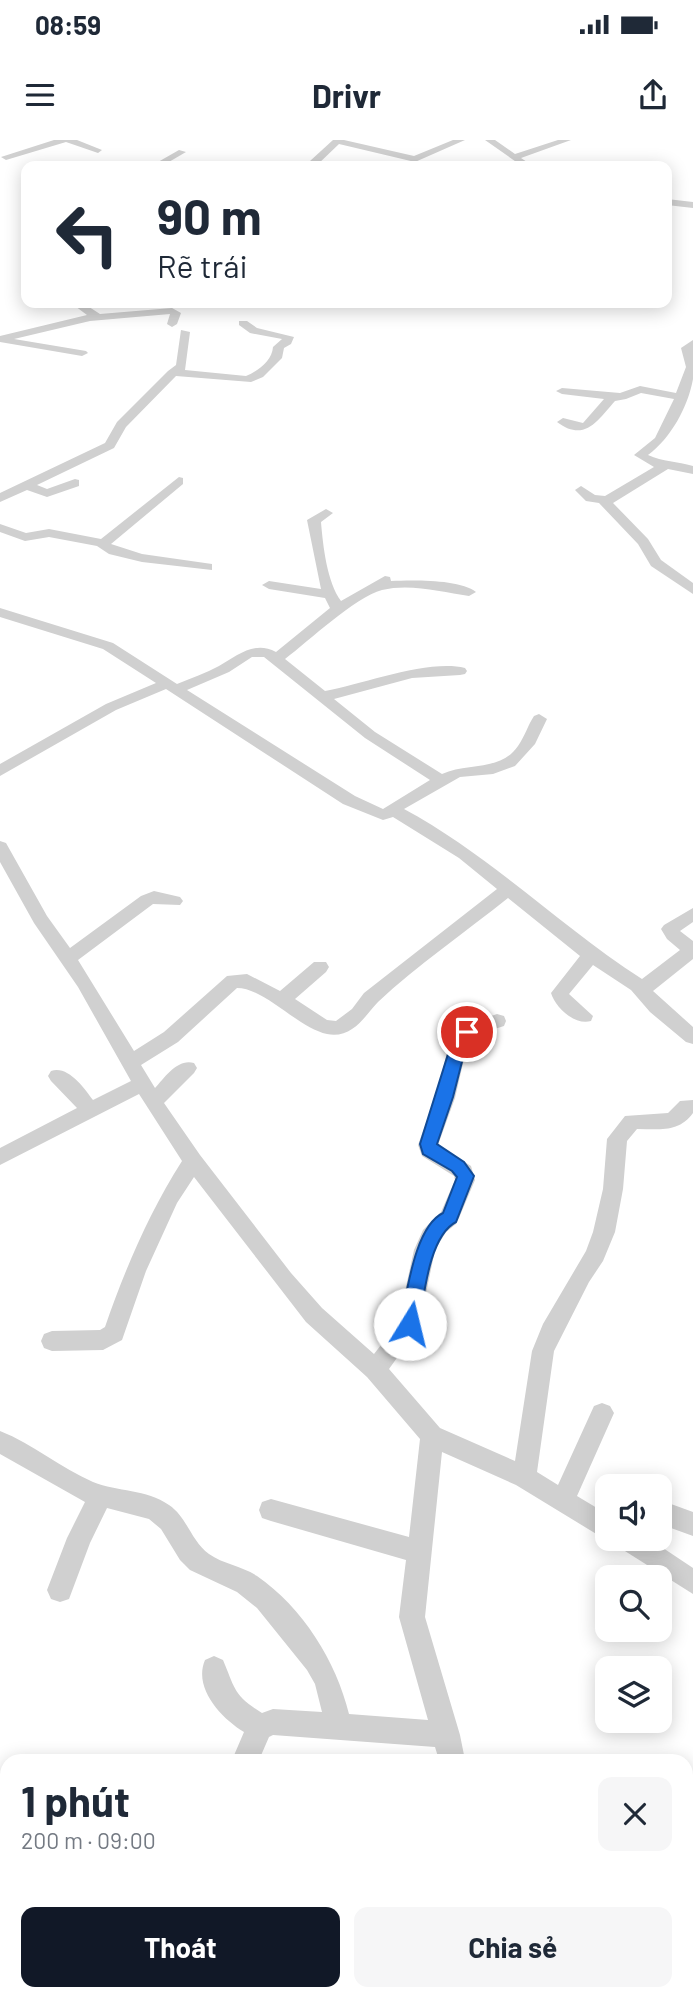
<!DOCTYPE html>
<html lang="vi">
<meta charset="utf-8">
<style>
:root{--surface:#fff;--page:#f6f6f7;--text:#1f2937;--muted:#747a83;--accent:#111827}
body{margin:0;font-family:Barlow,sans-serif;background:var(--page);color:var(--text);height:100vh;display:flex;flex-direction:column;font-size:26px;white-space:nowrap}
*{box-sizing:border-box;margin:0}
p{font-size:23px;color:var(--muted)}
.icon{flex:none;width:38px;height:38px;fill:none;stroke:currentColor;stroke-width:2;stroke-linecap:round;stroke-linejoin:round}
.map{position:relative;flex:1;overflow:hidden}
.panel{position:absolute;left:0px;top:1614px;width:693px;height:247px;display:flex;flex-direction:column;background:var(--surface);border-radius:21px 21px 0 0;box-shadow:0 4px 18px #0003}
.panel>*{flex:none}
.top-card{position:absolute;left:21px;top:21px;width:651px;height:147px;border-radius:14px;box-shadow:0 4px 18px #0003;background:#fff;color:var(--text);overflow:hidden}
.controls{position:absolute;left:595px;top:1334px;display:grid;gap:14px}
.controls a{display:grid;place-items:center;width:77px;height:77px;border-radius:14px;background:var(--surface);box-shadow:0 4px 18px #0003;font-size:35px}
.pin{position:absolute;display:grid;place-items:center;width:60px;height:60px;color:#fff;margin:-30px;border:4px solid #fff;border-radius:50%;box-shadow:0 2px 7px #0007}
.me{position:absolute;width:77px;margin:-38px;rotate:9deg;stroke-linejoin:round;filter:drop-shadow(0 0 5px #0008)}
.turn{display:flex;align-items:center;gap:24px;height:147px;padding:0 21px;font-size:32px}
.turn .icon{width:91px;height:91px;stroke-width:2.5}
.turn b{display:block;font-size:49px;line-height:60px}
.round{display:grid;place-items:center;flex:none;width:74px;height:74px;border-radius:14px;background:var(--page)}
.summary{display:flex;align-items:center;justify-content:space-between;height:119px;padding:0 21px}
h1{font-size:42px;font-weight:700;line-height:52px}
.button{display:flex;gap:14px;margin-top:auto;padding:14px 21px}
.button a{flex:1;height:80px;border-radius:14px;background:var(--accent);color:#fff;font-size:28px;font-weight:700;line-height:80px;text-align:center}
.button a+a{background:var(--page);color:var(--text)}
.status{display:flex;justify-content:space-between;align-items:center;height:49px;padding:0 35px;background:var(--surface);direction:ltr}
.status svg{height:19px;fill:currentColor}
header{display:flex;justify-content:space-between;align-items:center;height:91px;padding:0 21px;background:var(--surface);font-size:32px;font-weight:700}
.map>svg:first-child{display:block}
</style>
<div class="status"><b>08:59</b><svg viewBox="0 0 49 12"><path d="M0 12V9h3v3zM5 12V6h3v6zM10 12V3h3v9zM15 12V0h3v12zM26 1h20v11H26zM47 4h2v5h-2z"/></svg></div>
<header><svg class="icon" aria-label="menu" viewBox="0 0 24 24"><path d="M4 6h16M4 12h16M4 18h16"/></svg>Drivr<svg class="icon" aria-label="share" viewBox="0 0 24 24"><path d="M12 15V3M7 8l5-5 5 5M5 13v7h14v-7"/></svg></header>
<div class="map">
<svg width="693" height="1859" viewBox="0 0 693 1859">
<rect width="100%" height="100%" fill="#fff"/>
<g fill="none" stroke-linecap="round" stroke-linejoin="round">
<!-- minor -->
<g fill="#d0d0d0" fill-rule="evenodd">
<polygon points="54,0 77,0 102,10 98,13 66,2 6,20 1,17"/>
<polygon points="333,0 344,0 414,16 453,0 465,0 415,22 339,4 316,26 283,26 310,21"/>
<polygon points="485,0 495,0 515,14 558,0 571,0 521,18 530,24 527,26 522,26"/>
<polygon points="179,10 186,12 162,26 151,26"/>
<polygon points="667,59 693,62 693,68 667,65"/>
<polygon points="71,163 83,163 100,174 172,168 181,173 177,184 172,187 167,184 170,174 90,181 14,199 86,211 88,213 82,216 0,202 0,196 87,175"/>
<path d="M239 181H247L257 188 294 197 291 204 284 208 282 218 263 237 251 242 176 236 126 287 114 308 37 345 47 349 75 339 79 340V346L47 357 27 350 0 362V353L105 303 117 282 168 231 176 225 181 190 190 192 185 230 246 236C258 231 272 221 273 207L282 199 250 193 239 185Z"/>
<path d="M693 200C693 212 693 227 693 239 688 267 671 298 648 315 663 322 677 321 693 326V334L668 329 613 363 648 399 661 420 693 443V454L651 426 638 404 599 363 586 361 575 350 581 346 595 355 605 356 654 327 634 315 655 298 674 259 641 253 626 259 615 261C598 280 585 303 557 282L563 278 583 283 604 259 562 254 556 251 562 248 620 253 640 246 676 253 686 227 681 208Z"/>
<polygon points="179,337 183,338 183,344 111,404 142,414 212,424 212,430 142,422 109,414 97,406 49,397 25,401 0,392 0,384 26,393 49,389 101,399"/>
<path d="M326 369 333 373 321 382C323 406 327 442 341 461L385 436 390 437 391 441C412 440 460 439 476 452L469 456C442 452 410 443 382 450 355 457 309 501 285 519L325 551C364 544 428 519 465 528L467 531 465 534 460 535 412 538 334 559 375 592 442 634C468 622 500 632 518 606 525 596 528 585 534 576L539 574 547 579 535 604 515 626 493 634 460 637 404 669C491 716 560 786 642 839L680 810 667 799 661 789 664 785 693 768V782L680 791 693 801V819L653 851 693 887V904L686 902 650 872 631 850 593 825 569 854 593 876 591 881C575 886 555 867 551 853L580 816 508 758C467 791 416 826 378 862 369 871 363 882 352 889 345 894 336 896 327 894 298 888 265 848 237 848L178 902 141 925 155 948C165 937 178 918 194 923L197 928 194 933 164 963 200 1015 291 1133 322 1168 374 1214 398 1183 414 1110 423 1090 441 1072 455 1040 454 1036 422 1016 418 1005 435 958 450 902 455 893 474 882 497 874 504 876 506 881 504 886 482 893 468 902 455 958 438 1005 471 1026 475 1040 459 1078 456 1084 446 1092 435 1110 419 1187 389 1229 440 1288 515 1321 532 1211 543 1184 586 1111 593 1092 603 1049 607 999 625 976 668 973 680 961 693 960V973C679 993 658 989 637 989L627 1001 623 1049 615 1092 603 1121 589 1142 554 1211 537 1332 558 1345 594 1266 602 1263 610 1266 614 1273 577 1356 607 1374 608 1398 598 1395 516 1345 442 1312 425 1477 460 1595 465 1620H439L435 1607 273 1595 269 1597 259 1620H232L244 1592C221 1578 193 1548 205 1520L214 1516 223 1520C235 1548 233 1555 262 1573L273 1569 322 1572 315 1544 307 1530 257 1468 237 1452 190 1430 180 1420 161 1389 149 1379 107 1368 90 1403 69 1459 60 1462 51 1459 47 1450 67 1398 85 1362 0 1314V1291C33 1304 61 1328 93 1342 118 1352 146 1349 169 1365 187 1377 191 1401 209 1414 223 1424 242 1426 257 1436 303 1468 336 1521 349 1574L428 1580 399 1477 406 1420 271 1381 262 1378 259 1370 262 1362 271 1359 409 1397 420 1299 367 1237 306 1182 194 1037 177 1063 146 1131 122 1200 103 1210 52 1211 44 1208 41 1201 44 1194 52 1191 100 1190 105 1187C125 1129 149 1073 182 1021L139 954 0 1025V1008L77 968 51 941 48 936 51 931C68 925 84 948 93 960L131 941 78 847 34 783 0 722V701L6 703 47 776 70 808 141 756 154 751 180 757 183 761 180 765 153 764 78 820 134 911 164 892 227 836 247 834 280 851 314 822H326L329 827 326 832 295 859 327 880 336 881 352 869 364 853 497 749 459 718 393 677 383 680 343 664 166 549 116 570 0 636V624L106 564 156 543 103 509 0 477V468L113 503 177 544C191 538 206 533 219 526 237 516 254 500 276 512L330 468 325 458 269 449 262 445 269 441 321 449 307 380ZM252 517H264L365 598 430 640 383 669 355 656 187 550 229 532Z"/>
<polygon points="671,1364 693,1372 693,1396 671,1388 660,1387 660,1365"/>
<polygon points="614,1398 648,1398 693,1428 693,1454 617,1406"/>
<polygon points="686,1670 693,1673 693,1701 686,1698"/>
<polygon points="101,1853 131,1853 129,1859 99,1859"/>
<rect x="480" y="1853" width="30" height="6"/>
</g>
</g>
<!-- route -->
<path fill="#1a73e8" stroke="#114b97" stroke-width="2" d="M467 886 475 892 467 902 453 957 437 1004 464 1022 474 1036 456 1082C429 1096 424 1156 419 1184L416 1190 410 1192 403 1190 400 1184C407 1155 414 1087 443 1073L457 1037 452 1031 423 1014 420 1004 454 895Z"/>
</svg>
<div class="controls">
<a><svg class="icon" aria-label="sound" viewBox="0 0 24 24"><path d="M4 9h4l5-4v14l-5-4H4zM17 9q2 3 0 6"/></svg></a>
<a><svg class="icon" aria-label="search" viewBox="0 0 24 24"><circle cx="10" cy="10" r="6"/><path d="M15 15l6 6"/></svg></a>
<a><svg class="icon" aria-label="layers" viewBox="0 0 24 24"><path d="M12 4l9 5-9 5-9-5zM3 14l9 5 9-5"/></svg></a>
</div>
<div class="pin" style="left:467px;top:892px;background:#d93025"><svg class="icon" aria-label="arrive" viewBox="0 0 24 24"><path d="M6 21V4h12l-3 4 3 4H6"/></svg></div>
<svg class="me" style="left:410px;top:1184px" viewBox="-20 -20 40 40"><circle r="19" fill="#fff"/><path d="M0-13L10 11 0 6-10 11z" fill="#1a73e8"/></svg>
<div class="top-card">
<div class="turn"><svg class="icon" aria-label="left" viewBox="0 0 24 24"><path d="M17 20v-9H6M10 6l-5 5 5 5"/></svg><div><b>90 m</b>Rẽ trái</div></div>
</div>
<section class="panel">
<div class="summary"><div><h1>1 phút</h1><p>200 m · 09:00</p></div><a class="round"><svg class="icon" aria-label="close" viewBox="0 0 24 24"><path d="M6 6l12 12M18 6L6 18"/></svg></a></div>
<div class="button"><a>Thoát</a><a>Chia sẻ</a></div>
</section>
</div>
